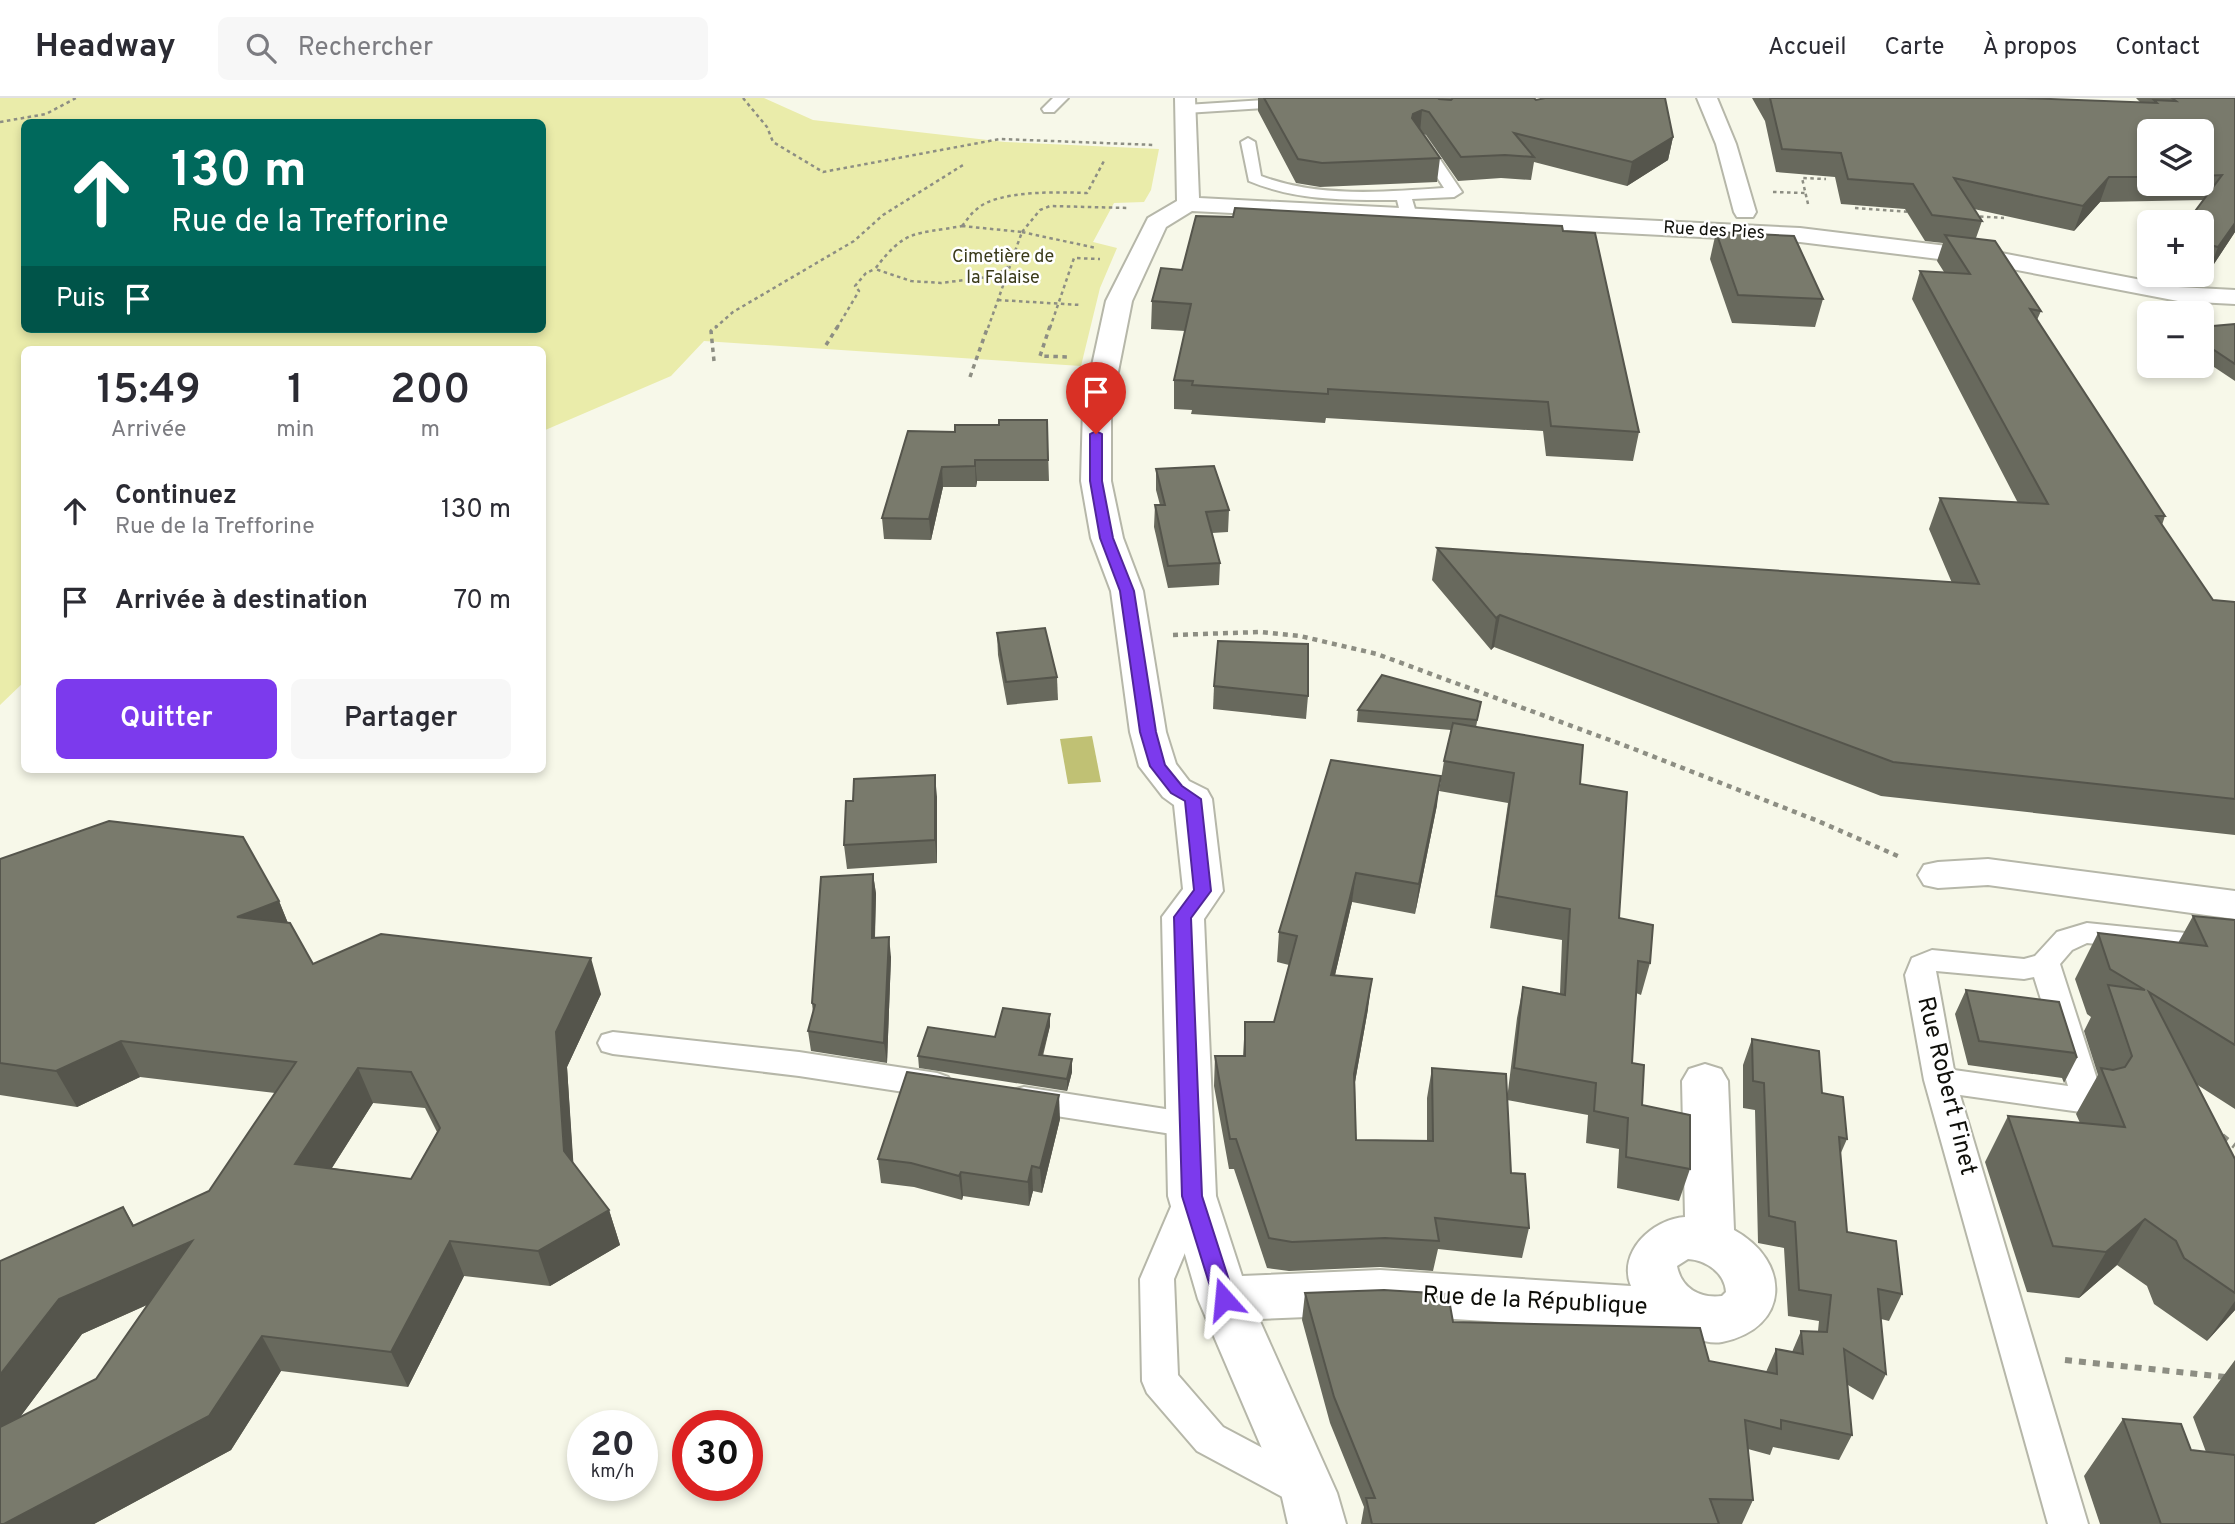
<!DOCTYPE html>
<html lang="fr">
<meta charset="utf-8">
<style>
:root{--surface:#fff;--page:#f7f7f7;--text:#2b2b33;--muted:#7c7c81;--line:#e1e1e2;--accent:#7c3aed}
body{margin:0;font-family:Overpass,sans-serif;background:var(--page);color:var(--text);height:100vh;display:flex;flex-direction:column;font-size:26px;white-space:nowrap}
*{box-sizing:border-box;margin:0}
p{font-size:23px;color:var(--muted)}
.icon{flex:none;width:38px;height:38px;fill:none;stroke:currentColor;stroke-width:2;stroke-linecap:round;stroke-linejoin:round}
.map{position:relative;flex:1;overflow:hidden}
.drawer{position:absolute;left:21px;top:248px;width:525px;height:427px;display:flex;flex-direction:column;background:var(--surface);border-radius:10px;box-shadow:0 4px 10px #0003}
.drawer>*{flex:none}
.top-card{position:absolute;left:21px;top:21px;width:525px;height:214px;border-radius:10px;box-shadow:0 4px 10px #0003;background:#00695c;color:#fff;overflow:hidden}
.controls{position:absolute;left:2137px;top:21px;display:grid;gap:14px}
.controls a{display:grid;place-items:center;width:77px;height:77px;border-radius:10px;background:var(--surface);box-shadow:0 4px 10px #0003;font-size:35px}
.speed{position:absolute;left:567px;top:1312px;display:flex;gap:14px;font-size:35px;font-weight:700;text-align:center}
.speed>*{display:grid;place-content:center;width:91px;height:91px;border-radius:50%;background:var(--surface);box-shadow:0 4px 10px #0003;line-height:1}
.speed small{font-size:18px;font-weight:400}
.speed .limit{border:10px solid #d22;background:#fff;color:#111}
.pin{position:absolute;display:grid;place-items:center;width:60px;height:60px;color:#fff;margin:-72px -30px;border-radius:50% 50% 50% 0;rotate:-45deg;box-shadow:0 0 7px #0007}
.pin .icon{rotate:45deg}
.me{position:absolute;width:77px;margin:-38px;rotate:342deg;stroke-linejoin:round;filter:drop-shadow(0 0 5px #0008)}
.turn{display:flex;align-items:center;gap:24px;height:147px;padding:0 35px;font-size:32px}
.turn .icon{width:91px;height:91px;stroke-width:2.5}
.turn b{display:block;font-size:49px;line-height:60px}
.then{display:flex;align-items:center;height:66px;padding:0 35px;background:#0003;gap:14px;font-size:26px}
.eta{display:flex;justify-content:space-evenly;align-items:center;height:119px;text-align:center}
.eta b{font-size:42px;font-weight:600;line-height:49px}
.action{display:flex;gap:14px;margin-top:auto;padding:14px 35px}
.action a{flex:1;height:80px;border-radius:10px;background:var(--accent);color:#fff;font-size:28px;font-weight:600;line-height:80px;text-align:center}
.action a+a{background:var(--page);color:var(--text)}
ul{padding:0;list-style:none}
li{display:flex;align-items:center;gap:21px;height:91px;padding:0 35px}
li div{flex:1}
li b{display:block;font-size:26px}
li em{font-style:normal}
header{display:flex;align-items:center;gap:42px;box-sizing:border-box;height:98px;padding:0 35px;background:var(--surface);border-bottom:2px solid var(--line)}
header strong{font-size:33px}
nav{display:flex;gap:38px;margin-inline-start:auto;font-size:24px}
.search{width:490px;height:63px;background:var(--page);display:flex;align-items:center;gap:18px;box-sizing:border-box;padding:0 24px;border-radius:10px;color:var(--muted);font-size:26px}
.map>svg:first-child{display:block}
</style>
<header>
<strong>Headway</strong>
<div class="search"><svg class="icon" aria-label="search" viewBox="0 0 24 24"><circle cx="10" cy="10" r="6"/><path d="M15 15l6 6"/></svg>Rechercher</div>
<nav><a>Accueil</a><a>Carte</a><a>À propos</a><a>Contact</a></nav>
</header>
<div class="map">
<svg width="2235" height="1426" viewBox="0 0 2235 1426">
<rect width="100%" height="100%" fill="#f7f8e9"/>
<!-- green -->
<path fill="#eaecaa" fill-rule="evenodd" d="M0 0H764L813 22 1005 44 1159 51 1151 92 1144 104 1114 105 1093 144 1117 150 1100 190 1081 268 704 243 671 278 543 333 542 252H24V584L0 607ZM24 24H542V231H24Z"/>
<!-- water -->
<polygon fill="#c0c174" points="1092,638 1101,684 1068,686 1060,641"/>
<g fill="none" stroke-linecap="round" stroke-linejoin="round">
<defs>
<g id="lane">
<polygon points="1053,0 1068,0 1054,14 1044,14 1042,11"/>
<polygon points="1296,0 1368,0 1361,4 1186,15 1179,11 1186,7"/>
<path d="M1420 38 1425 39 1462 94 1454 99 1412 101 1417 118 1409 123 1401 118 1397 102C1345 102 1297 103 1249 83L1241 44 1248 40 1255 44 1261 78C1318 100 1384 94 1444 90L1413 42Z"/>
<path d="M2087 825 2235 840V860L2087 845 2072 852 2060 866 2104 1003 2099 1012 2088 1015 1960 997 2088 1426H2048L1924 982 1905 877 1912 860 1932 852 2024 861 2035 858 2057 834ZM1936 873 2024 881 2034 879 2068 988 1954 972Z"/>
<polygon points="613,934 799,954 937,975 948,979 953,987 948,995 937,999 799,978 613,956 602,953 598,945 602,937"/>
<polygon points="1024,989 1191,1015 1202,1018 1207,1027 1202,1036 1191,1039 1024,1013 1013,1010 1008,1001 1013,992"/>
<polygon points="1191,1087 1203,1090 1208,1100 1174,1181 1178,1277 1223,1329 1319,1380 1324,1393 1319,1406 1305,1411 1197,1353 1147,1295 1142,1283 1140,1181 1179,1090"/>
</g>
<g id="street">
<path d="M1175 0H1195L1199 100 1800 130 1996 154 2178 189 2235 192V206L2178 203 1996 168 1800 144 1192 113 1166 129 1132 203 1111 309V383L1123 440 1143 493 1166 634 1176 666 1189 683 1207 692 1212 701 1223 793 1204 821 1216 1098 1242 1178 1380 1172 1631 1188C1617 1155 1652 1121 1685 1119L1682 983 1689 971 1705 966 1721 971 1728 983 1734 1132C1791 1163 1791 1230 1722 1244 1705 1247 1691 1237 1675 1233 1664 1231 1649 1233 1637 1233L1380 1216 1259 1221 1337 1395 1346 1426H1288L1281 1395 1198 1201 1168 1098 1162 819 1183 791 1174 707 1163 699 1139 668 1130 634 1111 493 1091 440 1081 383 1083 309 1106 203 1148 120 1177 103ZM1688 1161C1706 1162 1725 1175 1726 1194L1722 1198C1700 1201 1681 1190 1677 1168Z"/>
<polygon points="1697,0 1717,0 1736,46 1756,114 1753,119 1737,119 1734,114 1716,46"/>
<polygon points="1988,761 2235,793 2235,821 1988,787 1938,790 1924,787 1918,777 1924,767 1938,764"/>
</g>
</defs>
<!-- lane casing -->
<use href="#lane" stroke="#b6b7a9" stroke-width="4"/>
<!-- street casing -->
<use href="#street" stroke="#b6b7a9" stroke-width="4"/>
<!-- path-far3 -->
<g stroke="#8d8e83" stroke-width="2.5" stroke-dasharray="3.5 3.5" stroke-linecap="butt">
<polyline points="743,0 767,29 773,44 823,74 1000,41 1155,47"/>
<polyline points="0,24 46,16 76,0"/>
<polyline points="1773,94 1805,95"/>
<polyline points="1808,106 1802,80 1826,81"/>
<polyline points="1855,110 1912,114"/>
<polyline points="1973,118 2004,120"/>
<path d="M962 128 1022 134 1010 167 996 178 941 185 911 183 875 171C906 130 914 137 962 128Z"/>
<path d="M962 128C967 122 971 115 977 111 997 92 1060 94 1087 95L1105 61"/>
<polyline points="1022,134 1040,112 1050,108 1128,110"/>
<polyline points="1022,134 1096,150"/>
<polyline points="998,202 1081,207"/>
<polyline points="715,230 733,214 854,143 883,117 963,67"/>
<polyline points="837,230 859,193 855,188 866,175 875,171"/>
<polyline points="988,230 1010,168"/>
<polyline points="1050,230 1074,160 1100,161"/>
</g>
<!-- path-far2 -->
<g stroke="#8d8e83" stroke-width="3.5" stroke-dasharray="4.5 4.5" stroke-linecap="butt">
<polyline points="1050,228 1040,258 1069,259"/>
<polyline points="826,247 838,228"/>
<polyline points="714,263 711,233 717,228"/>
<polyline points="970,279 988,228"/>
</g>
<!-- path-far1 -->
<polyline stroke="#8d8e83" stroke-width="4.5" stroke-dasharray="5 5" stroke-linecap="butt" points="1173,537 1260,534 1300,538 1377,556 1634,651 1818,723 1900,759"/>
<!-- path -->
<g stroke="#8d8e83" stroke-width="6" stroke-dasharray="7 7" stroke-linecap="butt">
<polyline points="2222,1038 2235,1048"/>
<polyline points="2065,1262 2235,1280"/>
</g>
<!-- lane -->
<use href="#lane" fill="#fff" fill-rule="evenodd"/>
<!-- street -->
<use href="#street" fill="#fff" fill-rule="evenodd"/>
</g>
<!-- wall -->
<g fill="#68695d" fill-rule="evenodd">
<polygon points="1258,0 1534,0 1536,2 1673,39 1668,62 1627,88 1534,64 1531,82 1501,80 1458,83 1426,37 1423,36 1440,60 1437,84 1320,89 1296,85 1258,13"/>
<path d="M1752 0H2024L2141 5 2136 0H2235V134L2208 175 2202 173V124L2204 102 2100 104 2074 133 1974 111 1982 123 1976 140 2041 213 2037 222 2165 418 2162 427 2213 502 2235 504V737L1881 698 1494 549 1491 552 1432 482 1437 450 1952 485 1929 431 1940 400 2018 405 1912 201 1920 173 1944 174 1937 163 1943 145 1925 143 1905 111 1841 106 1835 79 1776 74 1765 23ZM2149 33H2202V86H2149Z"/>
<polygon points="1563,133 1639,334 1633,363 1546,358 1543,333 1326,320 1325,325 1191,316 1192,312 1174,311 1174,282 1185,233 1151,231 1152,203 1182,172"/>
<polygon points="1716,134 1823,201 1815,229 1732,225 1710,161"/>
<polygon points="2235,226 2235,283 2202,261 2202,229"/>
<polygon points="1047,322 1049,383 977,383 976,389 943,389 931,442 884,441 882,420 955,334 999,327"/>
<polygon points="1156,371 1229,412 1228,434 1212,435 1220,465 1219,487 1168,490 1154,429 1155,407 1160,407 1156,392"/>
<polygon points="997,535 1057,579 1058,602 1007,607 998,557"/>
<polygon points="1214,588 1308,598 1306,621 1213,611"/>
<polygon points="1481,604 1476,629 1580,686 1619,820 1650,865 1641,897 1636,895 1632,965 1642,1007 1690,1071 1679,1103 1617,1090 1619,1051 1586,1045 1588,1017 1507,1002 1511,1075 1529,1130 1522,1160 1438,1151 1433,1173 1380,1169 1289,1173 1267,1170 1234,1071 1229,1071 1214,988 1215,958 1243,958 1245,924 1274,924 1289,867 1277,864 1279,834 1437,707 1415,816 1352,804 1335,877 1368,911 1355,984 1356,1042 1427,1043 1427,1000 1432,970 1507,1001 1517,920 1523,889 1560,895 1562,842 1490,830 1508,705 1439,693 1444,663 1451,632 1357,624 1358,612"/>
<polygon points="937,699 937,765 847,771 844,747"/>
<path d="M0 761 279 803 288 825 313 866 601 896 567 969 573 1066 609 1112 620 1147 550 1188 464 1178 408 1289 281 1273 231 1352 94 1426H0V1163L123 1109 134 1128 209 1093 275 995 140 979 77 1009 0 997ZM373 1005 425 1010 437 1034 411 1081 332 1070ZM147 1207 96 1281 20 1319 82 1236Z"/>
<polygon points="873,776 876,796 875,840 891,859 887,965 811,953 808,933 813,915 812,905"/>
<polygon points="2193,818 2235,822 2235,1011 2196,986 2235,1061 2235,1212 2207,1243 2154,1206 2147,1188 2117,1167 2079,1200 2027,1194 1985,1064 2008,1018 2080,1025 2076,1016 2098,977 2084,933 2091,919 2087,916 2075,881 2098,835 2178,845"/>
<polygon points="1966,892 2059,904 2077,960 2064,985 2062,980 1968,967 1955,916"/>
<polygon points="1050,916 1050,928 1043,958 1072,961 1072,974 1067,993 919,970 918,958 995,939"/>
<polygon points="1752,941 1822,995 1847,1041 1840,1057 1847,1134 1902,1196 1889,1223 1881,1221 1886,1276 1873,1302 1848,1287 1852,1337 1839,1362 1773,1349 1770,1357 1748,1351 1753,1402 1742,1426 1361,1426 1364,1409 1330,1325 1302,1222 1305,1195 1453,1224 1709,1263 1766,1274 1776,1251 1792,1254 1801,1233 1818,1233 1819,1223 1788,1218 1784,1150 1758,1145 1755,1012 1743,1010 1743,967"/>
<polygon points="1060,1021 1042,1095 1033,1093 1029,1108 963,1098 962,1102 914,1089 881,1085 878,1061"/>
<polygon points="2235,1262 2235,1426 2100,1426 2084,1378 2123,1321 2191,1352 2206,1354 2193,1319"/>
</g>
<!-- shaded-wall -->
<g fill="#55554c">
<polygon points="1422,12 1420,34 1411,39 1413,16"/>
<polygon points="1673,39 1668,62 1627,88 1632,64"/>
<polygon points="2109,79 2100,104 2074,133 2083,108"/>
<polygon points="2235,125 2235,134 2208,175 2218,149"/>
<polygon points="975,362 977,383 976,389 975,368"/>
<polygon points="942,369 943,389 931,442 929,421"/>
<polygon points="1500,517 1494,549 1491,552 1496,520"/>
<polygon points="935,677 937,699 937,765 935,742"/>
<polygon points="1441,678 1437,707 1415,816 1419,786"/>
<polygon points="1356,775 1352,804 1328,907 1331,877"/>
<polygon points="873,776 876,796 874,860 872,840"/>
<polygon points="279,803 293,838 237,819"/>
<polygon points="889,839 891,859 887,965 884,945"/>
<polygon points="591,860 601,896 567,969 575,1089 564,1053 556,934"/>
<polygon points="1372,881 1368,911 1351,1006 1354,976"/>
<polygon points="1050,916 1050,928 1039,969 1039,957"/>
<polygon points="121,943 140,979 77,1009 56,973"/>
<polygon points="1072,961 1072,974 1067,993 1067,981"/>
<polygon points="358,970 373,1005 312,1101 295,1066"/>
<polygon points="1059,997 1060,1021 1042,1095 1040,1070"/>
<polygon points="1032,1068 1033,1093 1029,1108 1028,1084"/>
<polygon points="961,1074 963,1098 962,1102 959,1078"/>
<polygon points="123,1109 144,1144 192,1143 211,1178 82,1236 0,1346 0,1277 59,1201 133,1128"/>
<polygon points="609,1112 620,1147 550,1188 538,1153"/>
<polygon points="2145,1121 2117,1167 2079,1200 2106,1154"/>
<polygon points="450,1143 464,1178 408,1289 391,1254"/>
<polygon points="2235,1203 2235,1212 2207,1243"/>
<polygon points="262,1238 281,1273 231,1352 94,1426 4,1426"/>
</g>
<!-- building -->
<g fill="#797a6c" stroke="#55554c" stroke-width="2" fill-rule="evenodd">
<polygon points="1264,0 1438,0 1439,1 1451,2 1453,0 1534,0 1536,2 1545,0 1665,0 1673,39 1632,64 1514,35 1534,59 1505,57 1461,59 1429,14 1422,12 1413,16 1412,20 1440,60 1322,65 1298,61"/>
<polygon points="1770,0 2024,0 2157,5 2154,2 2176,3 2172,0 2235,0 2235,125 2218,149 2202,145 2202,124 2187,124 2222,77 2202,78 2202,33 2149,33 2149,79 2109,79 2083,108 1954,80 1982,123 1932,117 1913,86 1848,81 1841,55 1782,51"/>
<polygon points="1235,110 1562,128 1563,133 1595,135 1639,334 1551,328 1548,304 1328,291 1328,296 1192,287 1193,283 1174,282 1191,206 1152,203 1161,170 1182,172 1196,118 1233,119"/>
<polygon points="1716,134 1794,138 1823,201 1738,197"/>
<polygon points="1945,137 1995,143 2041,213 2030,211 2165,418 2156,418 2213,502 2235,504 2235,701 1893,664 1500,517 1496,520 1437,450 1979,486 1940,400 2048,406 1920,173 1970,176"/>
<polygon points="2235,226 2235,266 2202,244 2202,229"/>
<polygon points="999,322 1047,322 1048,362 975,362 975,368 942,369 929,421 882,420 908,333 955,334 955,327 999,327"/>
<polygon points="1214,368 1229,412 1206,414 1220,465 1168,468 1155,407 1165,407 1156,371"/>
<polygon points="1045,530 1057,579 1006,584 997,535"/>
<polygon points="1218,543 1308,546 1308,598 1214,588"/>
<polygon points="1382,577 1481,604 1477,622 1358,612"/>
<polygon points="1453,625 1583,647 1580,686 1627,694 1619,820 1653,827 1650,865 1638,863 1632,965 1644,967 1642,1007 1690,1017 1690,1071 1626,1059 1628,1020 1594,1013 1596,985 1514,970 1523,889 1565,897 1570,811 1496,798 1514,675 1444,663"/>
<polygon points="1331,662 1441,678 1419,786 1356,775 1331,877 1372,881 1354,976 1356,1042 1433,1043 1432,970 1506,976 1511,1075 1525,1076 1529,1130 1435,1120 1439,1143 1385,1140 1292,1144 1269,1140 1236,1041 1230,1041 1215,958 1245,958 1245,924 1274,924 1297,838 1279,834"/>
<polygon points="935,677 935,742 844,747 846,703 853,703 854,681"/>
<path d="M109 723 243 739 279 803 237 819 290 825 313 866 381 836 591 860 556 934 564 1053 609 1112 538 1153 450 1143 391 1254 262 1238 209 1318 4 1426H0V1329L96 1281 192 1143 59 1201 0 1277V1163L123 1109 133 1128 209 1093 296 964 121 943 56 973 0 965V761ZM358 970 411 974 440 1030 411 1081 295 1066Z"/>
<polygon points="873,776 872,840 889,839 884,945 808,933 815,907 812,905 821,779"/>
<polygon points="2193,818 2235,822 2235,947 2149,894 2235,1061 2235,1195 2184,1160 2176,1143 2145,1121 2106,1154 2053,1148 2008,1018 2125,1029 2101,970 2113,972 2125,969 2132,958 2108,887 2145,892 2110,871 2098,835 2207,848"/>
<polygon points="1966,892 2059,904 2077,960 2075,955 1979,943"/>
<polygon points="1003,910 1050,916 1039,957 1072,961 1067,981 918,958 928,929 995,939"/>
<polygon points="1752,941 1819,953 1822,995 1843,999 1847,1041 1839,1039 1847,1134 1896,1143 1902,1196 1878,1191 1886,1276 1844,1251 1852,1337 1781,1322 1781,1331 1745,1322 1753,1402 1710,1401 1719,1426 1372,1426 1366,1400 1375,1400 1334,1299 1305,1195 1384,1192 1448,1196 1453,1224 1700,1230 1709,1263 1777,1276 1776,1251 1803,1256 1801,1233 1827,1234 1831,1197 1799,1192 1795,1124 1769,1118 1764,985 1753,983"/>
<polygon points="907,974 1059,997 1040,1070 1032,1068 1028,1084 961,1074 959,1078 911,1065 878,1061"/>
<polygon points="2123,1321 2181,1326 2191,1352 2235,1357 2235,1426 2161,1426"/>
</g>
<!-- route -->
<polygon fill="#7c3aed" stroke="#51269a" stroke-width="2" points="1096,333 1102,336 1102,383 1113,440 1134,493 1156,634 1165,667 1182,688 1201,701 1211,793 1191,820 1202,1098 1235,1201 1232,1207 1224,1210 1217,1207 1214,1201 1182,1098 1174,819 1194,792 1185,703 1171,695 1150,668 1140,634 1120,493 1100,440 1090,383 1090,336"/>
<g text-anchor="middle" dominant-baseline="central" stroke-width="5" stroke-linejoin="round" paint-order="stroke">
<!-- far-street labels -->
<g font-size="18" fill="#0f0f0a" stroke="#fff">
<text transform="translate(1714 133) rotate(3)">Rue des Pies</text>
</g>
<!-- far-park labels -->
<g font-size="18" fill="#3b3b1a" stroke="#fff">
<text x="1003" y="159">Cimetière de<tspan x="1003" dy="21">la Falaise</tspan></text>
</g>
<!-- near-street labels -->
<g font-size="24" fill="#0f0f0a" stroke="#fff">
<text transform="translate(1946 988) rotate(76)">Rue Robert Finet</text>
<text transform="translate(1535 1204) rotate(3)">Rue de la République</text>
</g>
</g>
</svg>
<div class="controls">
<a><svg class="icon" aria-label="layers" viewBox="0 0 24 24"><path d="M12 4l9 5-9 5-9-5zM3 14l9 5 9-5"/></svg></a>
<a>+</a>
<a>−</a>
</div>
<div class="speed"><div>20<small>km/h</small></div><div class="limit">30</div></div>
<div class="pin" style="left:1096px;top:336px;background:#d93025"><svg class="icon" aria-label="arrive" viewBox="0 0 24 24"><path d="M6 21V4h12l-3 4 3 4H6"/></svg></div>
<svg class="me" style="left:1224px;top:1201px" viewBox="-20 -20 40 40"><path d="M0-17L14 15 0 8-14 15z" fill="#7c3aed" stroke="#fff" stroke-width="4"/></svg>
<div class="top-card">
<div class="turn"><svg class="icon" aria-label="ahead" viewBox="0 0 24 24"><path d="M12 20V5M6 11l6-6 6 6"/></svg><div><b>130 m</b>Rue de la Trefforine</div></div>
<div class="then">Puis<svg class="icon" aria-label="arrive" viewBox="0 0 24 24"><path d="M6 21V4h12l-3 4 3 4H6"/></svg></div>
</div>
<section class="drawer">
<div class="eta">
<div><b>15:49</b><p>Arrivée</p></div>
<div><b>1</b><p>min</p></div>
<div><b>200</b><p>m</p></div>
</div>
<ul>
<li><svg class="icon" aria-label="ahead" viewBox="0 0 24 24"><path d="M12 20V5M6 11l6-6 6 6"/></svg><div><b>Continuez</b><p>Rue de la Trefforine</p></div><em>130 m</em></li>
<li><svg class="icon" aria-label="arrive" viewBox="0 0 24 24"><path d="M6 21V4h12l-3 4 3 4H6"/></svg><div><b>Arrivée à destination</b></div><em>70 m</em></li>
</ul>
<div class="action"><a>Quitter</a><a>Partager</a></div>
</section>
</div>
